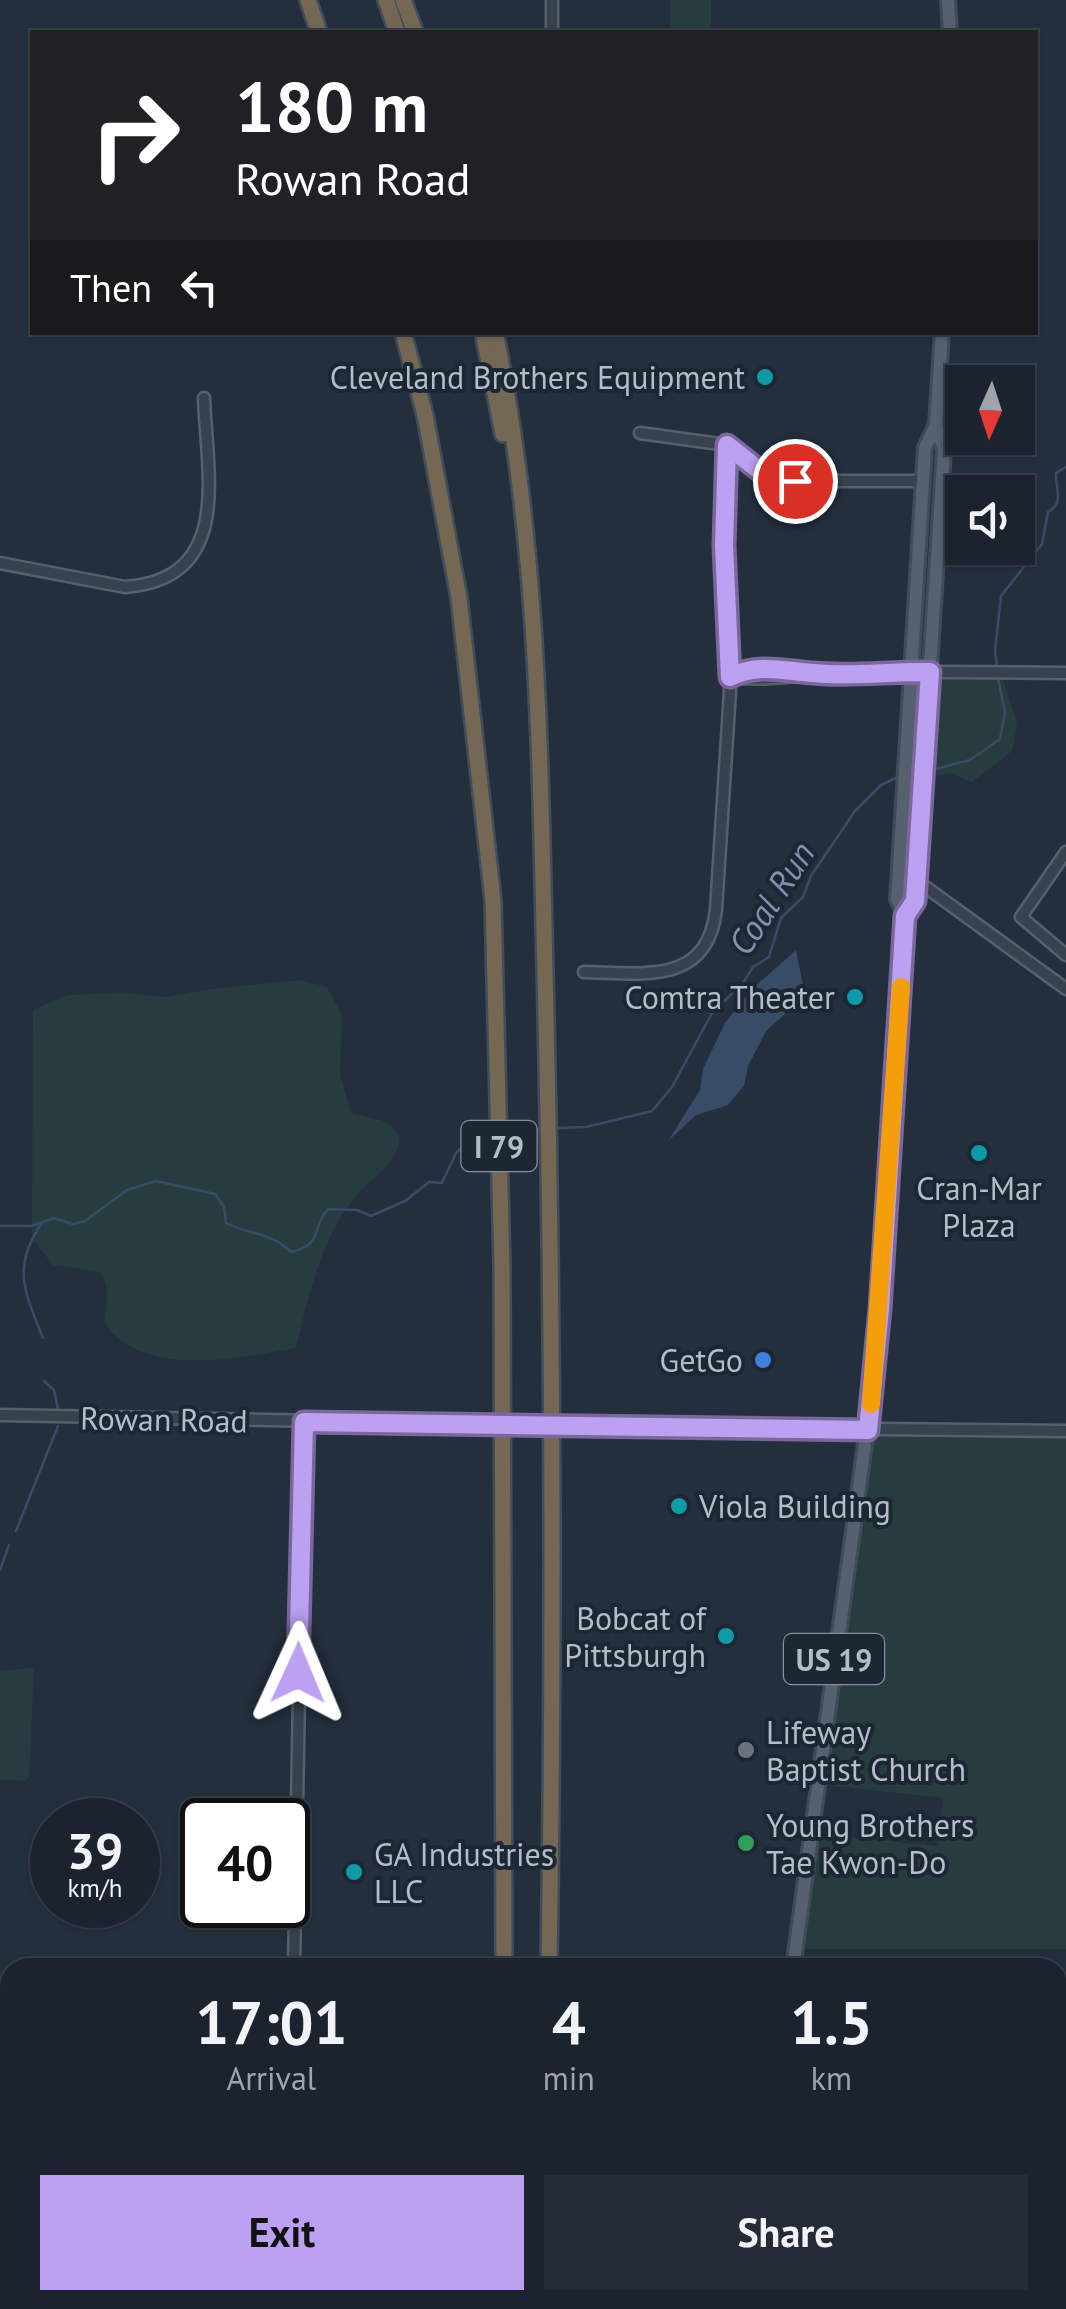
<!DOCTYPE html>
<style>
:root{--surface:#1b232e;--page:#242b36;--text:#f1f3f6;--muted:#a0a4aa;--line:#39404a;--accent:#bca0f2}
body{margin:0;font-family:"PT Sans",sans-serif;background:var(--page);color:var(--text);height:100vh;display:flex;flex-direction:column;font-size:38px;white-space:nowrap}
*{box-sizing:border-box;margin:0}
p{font-size:32px;color:var(--muted)}
.icon{flex:none;width:55px;height:55px;fill:none;stroke:currentColor;stroke-width:2;stroke-linecap:round;stroke-linejoin:round}
.map{position:relative;flex:1;overflow:hidden}
.panel{position:absolute;left:0px;top:1958px;width:1068px;height:352px;display:flex;flex-direction:column;background:var(--surface);border-radius:30px 30px 0 0;box-shadow:0 2px 8px #0004,0 0 0 2px var(--line)}
.panel>*{flex:none}
.top-card{position:absolute;left:30px;top:30px;width:1008px;height:305px;border-radius:0px;box-shadow:0 2px 8px #0004,0 0 0 2px var(--line);background:#202124;color:#fff;overflow:hidden}
.needle{width:65px;rotate:183deg}
.buttons{position:absolute;left:945px;top:365px;display:grid;gap:20px}
.buttons a{display:grid;place-items:center;width:90px;height:90px;border-radius:0px;background:var(--surface);box-shadow:0 2px 8px #0004,0 0 0 2px var(--line);font-size:50px}
.speed{position:absolute;left:30px;top:1798px;display:flex;gap:20px;font-size:50px;font-weight:700;text-align:center}
.speed>*{display:grid;place-content:center;width:130px;height:130px;border-radius:50%;background:var(--surface);box-shadow:0 2px 8px #0004,0 0 0 2px var(--line);line-height:1}
.speed small{font-size:25px;font-weight:400}
.speed .limit{border:5px solid #111;border-radius:15px;background:#fff;color:#111}
.pin{position:absolute;display:grid;place-items:center;width:85px;height:85px;color:#fff;margin:-42px;border:5px solid #fff;border-radius:50%;box-shadow:0 2px 10px #0007}
.me{position:absolute;width:110px;margin:-55px;rotate:1deg;stroke-linejoin:round;filter:drop-shadow(0 0 8px #0008)}
.turn{display:flex;align-items:center;gap:35px;height:210px;padding:0 40px;font-size:45px}
.turn .icon{width:130px;height:130px;stroke-width:2.5}
.turn b{display:block;font-size:70px;line-height:85px}
.then{display:flex;align-items:center;height:95px;padding:0 40px;background:#0003;gap:20px;font-size:38px}
.eta{display:flex;justify-content:space-evenly;align-items:center;height:170px;text-align:center}
.eta b{font-size:60px;font-weight:600;line-height:70px}
.cta{display:flex;gap:20px;margin-top:auto;padding:20px 40px}
.cta a{flex:1;height:115px;border-radius:0px;background:var(--accent);color:#111;font-size:40px;font-weight:600;line-height:115px;text-align:center}
.cta a+a{background:var(--page);color:var(--text)}
.map>svg:first-child{display:block}
</style>
<div class="map">
<svg width="1066" height="2309" viewBox="0 0 1066 2309">
<rect width="100%" height="100%" fill="#242f3e"/>
<!-- green -->
<g fill="#263c3f">
<rect x="670" y="0" width="41" height="31"/>
<polygon points="930,672 1001,673 1017,724 1012,751 972,782 949,773 923,778"/>
<path d="M300 980 327 987 342 1015 340 1075 351 1113 381 1120 391 1126 399 1136C400 1164 371 1177 355 1197 320 1241 309 1294 296 1348 240 1358 144 1379 105 1324 105 1306 112 1287 100 1272L53 1265 32 1238 33 1010 67 995 122 993 167 997 211 989Z"/>
<polygon points="868,1430 1066,1431 1066,1949 795,1949 810,1833 938,1846 943,1798 816,1784"/>
<polygon points="30,1668 34,1669 29,1778 24,1781 0,1780 0,1671"/>
<polygon points="1058,2236 1066,2236 1066,2309 760,2309 761,2300 1058,2300"/>
</g>
<!-- water -->
<polygon fill="#394c67" points="796,950 805,996 766,1031 748,1066 744,1086 728,1105 696,1115 668,1141 700,1090 703,1069 725,1023 752,989"/>
<g fill="none" stroke-linecap="round" stroke-linejoin="round">
<!-- stream -->
<g stroke="#394c67" stroke-width="2.5">
<path d="M997 666 995 651 1001 596 1042 544 1048 512C1065 503 1055 488 1056 473L1066 467"/>
<polyline points="928,771 970,760 1000,739 1005,712 998,679"/>
<polyline points="555,1128 586,1127 652,1111 672,1087 712,1013 743,983 753,967 769,957 781,918 803,897 811,876 855,811 881,785 900,776"/>
<polyline points="505,1129 542,1128"/>
<path d="M42 1223C11 1267 25 1293 43 1338"/>
<path d="M0 1226H31L54 1218 73 1224 85 1221 127 1190 156 1181 215 1194 224 1207 226 1223C252 1236 269 1231 291 1252 324 1244 311 1228 328 1209L357 1210 371 1216 405 1201 429 1182 442 1183 456 1153 481 1129H492"/>
<polyline points="44,1381 54,1390 58,1409"/>
<polyline points="16,1531 58,1426"/>
<polyline points="0,1570 9,1545"/>
</g>
<defs>
<g id="minor">
<polyline points="552,32 552,0"/>
<polyline points="640,433 727,445 765,475 778,481 922,481"/>
<path d="M0 563 125 587C233 579 207 476 204 398"/>
<path d="M730 677C767 682 801 674 839 673 914 671 990 672 1066 673"/>
<path d="M730 677C753 666 780 666 806 672"/>
<polyline points="1066,852 1021,917 1066,955"/>
<polyline points="916,880 1066,989"/>
<path d="M584 972C643 973 707 986 716 910L730 691 724 546 727 445"/>
<polyline points="0,1415 487,1424"/>
<polyline points="598,1426 1066,1431"/>
<polyline points="294,1968 304,1422"/>
<polyline points="0,1993 10,1989"/>
<polyline points="1058,2080 1066,2080"/>
<polyline points="284,2300 285,2309"/>
</g>
<g id="major">
<polyline points="948,0 950,32"/>
<polyline points="905,916 897,899 925,448 936,425 942,332"/>
<polyline points="793,1968 871,1400 905,916 915,901 944,449 936,425"/>
<polyline points="760,2309 761,2300"/>
</g>
<g id="highway">
<polyline points="308,0 319,32"/>
<polyline points="386,0 397,32"/>
<polyline points="403,0 415,32"/>
<polyline points="403,332 425,415 459,598 493,900 502,1267 504,1968"/>
<polyline points="483,332 503,434"/>
<path d="M495 332C539 542 540 759 545 972 553 1303 554 1636 549 1968"/>
<polyline points="432,2309 435,2300"/>
<polyline points="498,2309 498,2300"/>
<polyline points="542,2309 542,2300"/>
</g>
</defs>
<!-- minor casing -->
<use href="#minor" stroke="#565f6c" stroke-width="15"/>
<!-- major casing -->
<use href="#major" stroke="#414a57" stroke-width="18"/>
<!-- highway casing -->
<use href="#highway" stroke="#434c59" stroke-width="20"/>
<!-- minor -->
<use href="#minor" stroke="#38414e" stroke-width="10"/>
<!-- major -->
<use href="#major" stroke="#56606e" stroke-width="12"/>
<!-- highway -->
<use href="#highway" stroke="#746855" stroke-width="15"/>
<defs>
<polyline id="minor-bridge" points="487,1424 598,1426"/>
</defs>
<!-- minor-bridge casing -->
<use href="#minor-bridge" stroke="#565f6c" stroke-width="15" stroke-linecap="butt"/>
<!-- minor-bridge -->
<use href="#minor-bridge" stroke="#38414e" stroke-width="10"/>
</g>
<g fill="none" stroke-linecap="round" stroke-linejoin="round">
<defs>
<path id="route" d="M298 1673 304 1422 868 1430 880 1309 905 916 915 901 930 672C891 671 852 677 813 673 783 671 758 663 730 677L724 546 727 445 769 478 795 481"/>
</defs>
<!-- route casing -->
<use href="#route" stroke="#7a689d" stroke-width="25"/>
<!-- route -->
<use href="#route" stroke="#bca0f2" stroke-width="18"/>
<!-- slow -->
<polyline stroke="#f59e0b" stroke-width="18" points="871,1404 901,987"/>
</g>
<!-- markers -->
<g fill="#0f9aa8" stroke="#1d2633" stroke-width="4">
<circle cx="765" cy="377" r="10"/>
<circle cx="855" cy="997" r="10"/>
<circle cx="979" cy="1153" r="10"/>
<circle cx="679" cy="1506" r="10"/>
<circle cx="726" cy="1636" r="10"/>
<circle cx="354" cy="1872" r="10"/>
</g>
<circle fill="#3f7fe0" stroke="#1d2633" stroke-width="4" cx="763" cy="1360" r="10"/>
<circle fill="#6b7280" stroke="#1d2633" stroke-width="4" cx="746" cy="1750" r="10"/>
<circle fill="#2e9e5b" stroke="#1d2633" stroke-width="4" cx="746" cy="1843" r="10"/>
<g text-anchor="middle" dominant-baseline="central" stroke-width="8" stroke-linejoin="round" paint-order="stroke">
<!-- shield labels -->
<g fill="#1d2633" stroke="#878f9c" stroke-width="2.5">
<rect x="461.5" y="1121" width="75" height="50" rx="8"/>
<rect x="784" y="1634" width="100" height="50" rx="8"/>
</g>
<g font-size="30" font-weight="bold" fill="#b4bcc9">
<text x="499" y="1146">I 79</text>
<text x="834" y="1659">US 19</text>
</g>
<!-- poi labels -->
<g font-size="32" fill="#b4bcc9" stroke="#1d2633" text-anchor="end">
<text x="745" y="377">Cleveland Brothers Equipment</text>
<text x="835" y="997">Comtra Theater</text>
<text x="979" y="1188" text-anchor="middle">Cran-Mar<tspan x="979" dy="37">Plaza</tspan></text>
<text x="743" y="1360">GetGo</text>
<text x="699" y="1506" text-anchor="start">Viola Building</text>
<text x="706" y="1618">Bobcat of<tspan x="706" dy="37">Pittsburgh</tspan></text>
<text x="766" y="1732" text-anchor="start">Lifeway<tspan x="766" dy="37">Baptist Church</tspan></text>
<text x="766" y="1825" text-anchor="start">Young Brothers<tspan x="766" dy="37">Tae Kwon-Do</tspan></text>
<text x="374" y="1854" text-anchor="start">GA Industries<tspan x="374" dy="37">LLC</tspan></text>
</g>
<!-- street labels -->
<g font-size="32" fill="#b4bcc9" stroke="#1d2633">
<text transform="translate(164 1419) rotate(1)">Rowan Road</text>
</g>
<!-- water labels -->
<g font-size="35" font-style="italic" fill="#7c92b1" stroke="#1d2633">
<text transform="translate(771 898) rotate(-57)">Coal Run</text>
</g>
</g>
</svg>
<div class="buttons">
<a><svg class="needle" viewBox="-14 -14 28 28"><path d="M0-13l5 13h-10z" fill="#e53935"/><path d="M0 13l5-13h-10z" fill="#a0a4aa"/></svg></a>
<a><svg class="icon" aria-label="sound" viewBox="0 0 24 24"><path d="M4 9h4l5-4v14l-5-4H4zM17 9q2 3 0 6"/></svg></a>
</div>
<div class="speed"><div>39<small>km/h</small></div><div class="limit">40</div></div>
<div class="pin" style="left:795px;top:481px;background:#d93025"><svg class="icon" aria-label="arrive" viewBox="0 0 24 24"><path d="M6 21V4h12l-3 4 3 4H6"/></svg></div>
<svg class="me" style="left:298px;top:1673px" viewBox="-20 -20 40 40"><path d="M0-17L14 15 0 8-14 15z" fill="#bca0f2" stroke="#fff" stroke-width="4"/></svg>
<div class="top-card">
<div class="turn"><svg class="icon" aria-label="right" viewBox="0 0 24 24"><path d="M7 20v-9h11M14 6l5 5-5 5"/></svg><div><b>180 m</b>Rowan Road</div></div>
<div class="then">Then<svg class="icon" aria-label="left" viewBox="0 0 24 24"><path d="M17 20v-9H6M10 6l-5 5 5 5"/></svg></div>
</div>
<section class="panel">
<div class="eta">
<div><b>17:01</b><p>Arrival</p></div>
<div><b>4</b><p>min</p></div>
<div><b>1.5</b><p>km</p></div>
</div>
<div class="cta"><a>Exit</a><a>Share</a></div>
</section>
</div>
